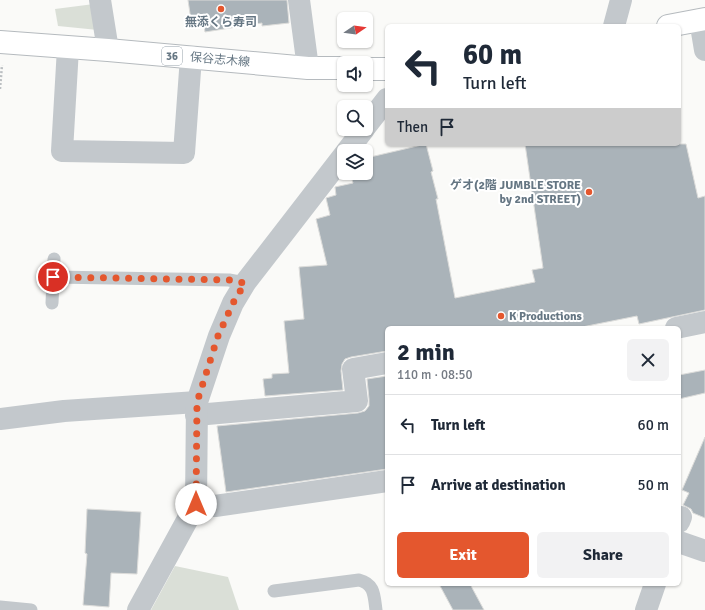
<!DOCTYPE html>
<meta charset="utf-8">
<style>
:root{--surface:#fff;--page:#f2f2f3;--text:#1f2937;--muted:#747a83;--line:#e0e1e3;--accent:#e4572e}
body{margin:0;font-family:Signika,"Noto Sans JP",sans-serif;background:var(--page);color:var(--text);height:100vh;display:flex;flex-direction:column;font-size:15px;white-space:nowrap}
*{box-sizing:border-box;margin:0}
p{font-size:13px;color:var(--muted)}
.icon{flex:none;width:22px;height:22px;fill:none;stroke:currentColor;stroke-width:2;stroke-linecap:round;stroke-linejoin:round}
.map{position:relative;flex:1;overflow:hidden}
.panel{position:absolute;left:385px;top:326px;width:296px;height:260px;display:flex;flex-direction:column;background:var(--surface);border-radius:6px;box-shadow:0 1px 3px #0004}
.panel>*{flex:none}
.hud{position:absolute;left:385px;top:24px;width:296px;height:122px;border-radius:6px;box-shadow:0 1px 3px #0004;background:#fff;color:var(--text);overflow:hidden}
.needle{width:26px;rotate:77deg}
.fabs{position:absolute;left:337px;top:12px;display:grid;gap:8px}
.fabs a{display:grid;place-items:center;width:36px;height:36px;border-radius:6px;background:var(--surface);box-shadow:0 1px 3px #0004;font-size:20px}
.pin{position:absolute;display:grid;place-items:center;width:34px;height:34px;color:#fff;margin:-17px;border:2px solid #fff;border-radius:50%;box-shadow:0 1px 4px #0007}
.me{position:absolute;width:44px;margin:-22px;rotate:0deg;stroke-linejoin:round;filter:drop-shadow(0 0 3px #0008)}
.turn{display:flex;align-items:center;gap:14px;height:84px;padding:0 12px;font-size:18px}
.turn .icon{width:52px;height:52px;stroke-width:2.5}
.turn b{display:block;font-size:28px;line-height:34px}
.then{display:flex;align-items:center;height:38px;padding:0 12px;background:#0003;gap:8px;font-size:15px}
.round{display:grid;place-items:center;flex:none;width:42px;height:42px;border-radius:6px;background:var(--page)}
.summary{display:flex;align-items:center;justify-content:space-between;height:68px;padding:0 12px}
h1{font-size:24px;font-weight:700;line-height:30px}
.button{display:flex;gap:8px;margin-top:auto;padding:8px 12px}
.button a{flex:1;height:46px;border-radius:6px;background:var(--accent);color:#fff;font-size:16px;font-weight:700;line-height:46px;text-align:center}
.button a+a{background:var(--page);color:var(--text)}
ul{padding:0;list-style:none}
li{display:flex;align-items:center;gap:12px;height:60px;padding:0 12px;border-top:1px solid var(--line)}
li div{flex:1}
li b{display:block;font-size:15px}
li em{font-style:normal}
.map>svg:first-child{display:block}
</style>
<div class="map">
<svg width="705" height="610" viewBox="0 0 705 610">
<rect width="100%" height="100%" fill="#fafaf8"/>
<!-- green -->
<g fill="#dadfd7">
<polygon points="94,4 98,30 58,26 55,9"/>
<polygon points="175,566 228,577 239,610 151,610"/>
</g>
<!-- building -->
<g fill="#aab3b9" stroke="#dcdcda">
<polygon points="188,0 287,0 289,23 262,26 262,23 205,32 204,26 192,27"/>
<polygon points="426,144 433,171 431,172 438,199 436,199 455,298 535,282 532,270 543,268 525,144 686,144 698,198 705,196 705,310 639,324 637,316 577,328 387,328 387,351 351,357 345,359 342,364 341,371 343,390 265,396 263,379 272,378 272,374 289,373 284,321 304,319 299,267 327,265 316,219 330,215 326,198 336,195 335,187 353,183 350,173 366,173 366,158"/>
<polygon points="705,370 705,393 679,399 679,375"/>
<polygon points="387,376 387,469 226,492 217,426 358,413 365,411 369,406 369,399 367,379"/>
<polygon points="705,437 705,518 693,513 691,509 683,505 689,493 682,490"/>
<polygon points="87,509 141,512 137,574 111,573 109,607 83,605 87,554 85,553"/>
<polygon points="439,584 470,584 484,610 453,610"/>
</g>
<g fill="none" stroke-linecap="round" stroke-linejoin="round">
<defs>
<g id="primary">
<polyline points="668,26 705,19"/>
<polyline points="0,42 108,50 308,68 344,68"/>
<polyline points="366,69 387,69"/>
</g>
</defs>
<!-- primary casing -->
<use href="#primary" stroke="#b5babe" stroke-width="24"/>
<!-- path -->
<polyline stroke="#bbbfc2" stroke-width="2.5" stroke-dasharray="2 2" stroke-linecap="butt" points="0,89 2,65"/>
<!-- service -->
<g stroke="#c3c8cc" stroke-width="13">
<polyline points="53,277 229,280 245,283"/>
<polyline points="52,303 54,259"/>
<path d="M274 591 359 580C375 584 374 596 376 610"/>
<polyline points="0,607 31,610"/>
</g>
<!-- minor -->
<g stroke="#c3c8cc" stroke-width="22">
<polyline points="100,0 108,50"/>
<polyline points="299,0 308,68"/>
<polyline points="700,20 705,50"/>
<polyline points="614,26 621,0"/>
<polyline points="68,48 62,151 184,153 191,57"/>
<polyline points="366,126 387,99"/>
<polyline points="347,151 364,129"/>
<polyline points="676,328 705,322"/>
<polyline points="196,415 357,401 353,369 387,363"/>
<polyline points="0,419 64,411 197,402"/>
<polyline points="196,504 215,506 387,481"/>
<polyline points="679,522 681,517"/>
<polyline points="679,542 705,551"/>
<polyline points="138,610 196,504 197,402 219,336 233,303 245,283 344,155"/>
<polyline points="646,610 655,584"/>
</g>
<!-- primary -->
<use href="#primary" stroke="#fff" stroke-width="22"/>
</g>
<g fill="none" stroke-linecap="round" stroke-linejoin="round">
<!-- route -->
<polyline stroke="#e4572e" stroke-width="7" stroke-dasharray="0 12.6" points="53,277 229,280 245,283 233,303 218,336 197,402 196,504"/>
</g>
<!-- markers -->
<g fill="#e4572e" stroke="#fff" stroke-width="1.5">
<circle cx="221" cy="9" r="4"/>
<circle cx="589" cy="192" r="4"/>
<circle cx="501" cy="316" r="4"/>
</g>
<g text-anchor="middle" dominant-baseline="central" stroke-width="4" stroke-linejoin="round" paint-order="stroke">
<!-- shield labels -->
<rect fill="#fff" stroke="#939fa8" stroke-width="1" x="162" y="47" width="20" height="18" rx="3"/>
<g font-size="11" font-weight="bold" fill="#657683">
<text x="172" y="56">36</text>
</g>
<!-- poi labels -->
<g font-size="12" font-weight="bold" fill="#657683" stroke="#fff">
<text x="221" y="22">無添くら寿司</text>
<text x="581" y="185" text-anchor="end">ゲオ(2階 JUMBLE STORE<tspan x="581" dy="14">by 2nd STREET)</tspan></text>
<text x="509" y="316" text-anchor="start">K Productions</text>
</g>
<!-- street labels -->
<g font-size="12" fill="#657683" stroke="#fff">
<text transform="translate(220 60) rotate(5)">保谷志木線</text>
</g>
</g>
</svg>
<div class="fabs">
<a><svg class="needle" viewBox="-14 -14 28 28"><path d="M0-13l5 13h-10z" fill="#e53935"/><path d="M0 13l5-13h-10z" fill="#747a83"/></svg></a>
<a><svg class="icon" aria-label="sound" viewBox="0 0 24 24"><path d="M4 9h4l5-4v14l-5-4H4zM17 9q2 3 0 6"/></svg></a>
<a><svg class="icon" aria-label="search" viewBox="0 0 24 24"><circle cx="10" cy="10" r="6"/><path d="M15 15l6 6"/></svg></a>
<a><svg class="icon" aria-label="layers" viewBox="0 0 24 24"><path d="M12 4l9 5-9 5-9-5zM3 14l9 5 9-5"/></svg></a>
</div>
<div class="pin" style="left:53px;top:277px;background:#d93025"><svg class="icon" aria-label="arrive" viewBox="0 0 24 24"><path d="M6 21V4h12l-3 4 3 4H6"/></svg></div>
<svg class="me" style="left:196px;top:504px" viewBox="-20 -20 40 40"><circle r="19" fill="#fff"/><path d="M0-13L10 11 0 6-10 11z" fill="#e4572e"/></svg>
<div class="hud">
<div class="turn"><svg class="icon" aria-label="left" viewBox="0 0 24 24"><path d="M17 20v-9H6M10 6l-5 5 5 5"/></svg><div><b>60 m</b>Turn left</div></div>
<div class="then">Then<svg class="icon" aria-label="arrive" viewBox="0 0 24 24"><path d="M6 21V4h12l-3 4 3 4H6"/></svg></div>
</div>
<section class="panel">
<div class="summary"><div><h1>2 min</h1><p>110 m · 08:50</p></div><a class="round"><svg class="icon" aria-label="close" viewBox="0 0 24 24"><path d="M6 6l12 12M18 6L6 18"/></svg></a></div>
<ul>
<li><svg class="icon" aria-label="left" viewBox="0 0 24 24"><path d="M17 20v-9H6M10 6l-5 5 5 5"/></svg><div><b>Turn left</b></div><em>60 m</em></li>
<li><svg class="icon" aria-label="arrive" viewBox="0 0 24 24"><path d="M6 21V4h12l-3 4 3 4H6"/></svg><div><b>Arrive at destination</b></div><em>50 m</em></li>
</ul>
<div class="button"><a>Exit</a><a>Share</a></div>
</section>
</div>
